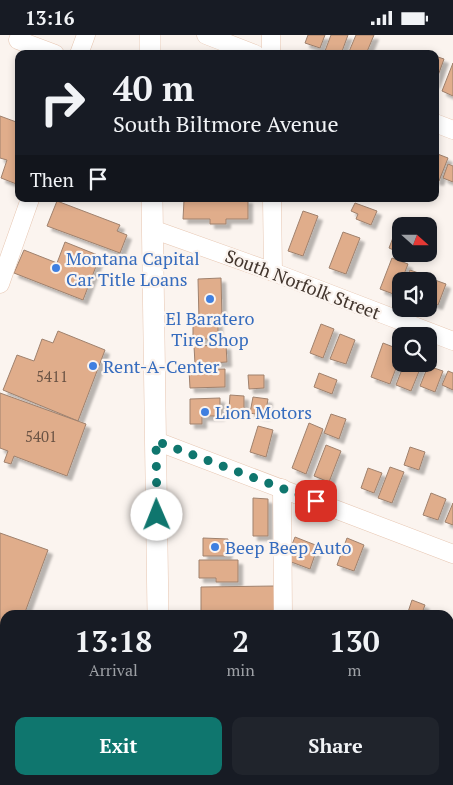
<!DOCTYPE html>
<style>
:root{--surface:#171b24;--page:#20242c;--text:#f1f3f6;--muted:#9ea1a6;--accent:#0f766e}
body{margin:0;font-family:"PT Serif",serif;background:var(--page);color:var(--text);height:100vh;display:flex;flex-direction:column;font-size:19px;white-space:nowrap}
*{box-sizing:border-box;margin:0}
p{font-size:16px;color:var(--muted)}
.icon{flex:none;width:28px;height:28px;fill:none;stroke:currentColor;stroke-width:2;stroke-linecap:round;stroke-linejoin:round}
.map{position:relative;flex:1;overflow:hidden}
.panel{position:absolute;left:0px;top:575px;width:454px;height:175px;display:flex;flex-direction:column;background:var(--surface);border-radius:15px 15px 0 0;box-shadow:0 2px 8px #0003}
.panel>*{flex:none}
.banner{position:absolute;left:15px;top:15px;width:424px;height:152px;border-radius:10px;box-shadow:0 2px 8px #0003;background:#171b24;color:var(--text);overflow:hidden}
.needle{width:32px;rotate:111deg}
.buttons{position:absolute;left:392px;top:182px;display:grid;gap:10px}
.buttons a{display:grid;place-items:center;width:45px;height:45px;border-radius:10px;background:var(--surface);box-shadow:0 2px 8px #0003;font-size:25px}
.pin{position:absolute;display:grid;place-items:center;width:42px;height:42px;color:#fff;margin:-21px;border-radius:10px;box-shadow:0 2px 8px #0006}
.me{position:absolute;width:55px;margin:-28px;rotate:359deg;stroke-linejoin:round;filter:drop-shadow(0 0 4px #0008)}
.turn{display:flex;align-items:center;gap:18px;height:105px;padding:0 15px;font-size:22px}
.turn .icon{width:65px;height:65px;stroke-width:2.5}
.turn b{display:block;font-size:35px;line-height:42px}
.then{display:flex;align-items:center;height:48px;padding:0 15px;background:#0003;gap:10px;font-size:19px}
.eta{display:flex;justify-content:space-evenly;align-items:center;height:85px;text-align:center}
.eta b{font-size:30px;font-weight:800;line-height:35px}
.primary-button{display:flex;gap:10px;margin-top:auto;padding:10px 15px}
.primary-button a{flex:1;height:58px;border-radius:10px;background:var(--accent);color:#fff;font-size:20px;font-weight:800;line-height:58px;text-align:center}
.primary-button a+a{background:var(--page);color:var(--text)}
.status{display:flex;justify-content:space-between;align-items:center;height:35px;padding:0 25px;background:var(--surface);direction:ltr}
.status svg{height:14px;fill:currentColor}
.map>svg:first-child{display:block}
</style>
<div class="status"><b>13:16</b><svg viewBox="0 0 49 12"><path d="M0 12V9h3v3zM5 12V6h3v6zM10 12V3h3v9zM15 12V0h3v12zM26 1h20v11H26zM47 4h2v5h-2z"/></svg></div>
<div class="map">
<svg width="453" height="750" viewBox="0 0 453 750">
<defs>
<filter id="shadow"><feDropShadow dx="4.5" dy="4.5" stdDeviation="1" flood-color="#0004"/></filter>
</defs>
<rect width="100%" height="100%" fill="#fbf4ef"/>
<!-- building -->
<g fill="#e0ad8b" stroke="#9f816d" filter="url(#shadow)">
<polygon points="308,0 325,0 320,13 305,8"/>
<polygon points="331,0 348,0 341,19 331,19 325,16"/>
<polygon points="356,0 374,0 366,19 348,19"/>
<polygon points="435,21 444,24 435,49"/>
<polygon points="453,28 453,61 442,56"/>
<polygon points="0,81 19,88 19,150 1,143 7,125 0,123"/>
<polygon points="435,118 448,123 439,146 435,145"/>
<polygon points="448,129 453,131 453,147 443,143"/>
<polygon points="189,164 248,164 248,184 226,184 226,189 210,189 210,184 183,184 184,165"/>
<polygon points="57,166 120,190 117,196 127,200 120,218 47,191"/>
<polygon points="355,168 377,176 371,190 356,184 358,179 351,176"/>
<polygon points="303,176 318,181 303,221 288,216"/>
<polygon points="343,197 360,203 346,239 329,233"/>
<polygon points="394,200 401,202 401,209 398,217 389,213"/>
<polygon points="65,207 100,221 83,265 14,238 24,215 57,228"/>
<polygon points="392,223 408,229 396,260 380,254"/>
<polygon points="410,235 424,240 421,246 405,246"/>
<polygon points="221,243 222,284 199,285 198,244"/>
<polygon points="432,244 446,249 438,270 429,267 429,252"/>
<rect x="193" y="287" width="25" height="17"/>
<polygon points="321,289 334,294 323,323 310,318"/>
<polygon points="58,296 105,315 78,386 3,355 17,320 34,326 42,304 53,308"/>
<polygon points="340,299 355,305 346,329 330,324"/>
<polygon points="383,308 401,315 401,320 390,349 371,342"/>
<polygon points="226,310 227,327 195,329 194,311"/>
<polygon points="404,329 422,329 411,356 396,350"/>
<polygon points="428,331 443,336 435,357 420,351"/>
<polygon points="225,334 225,352 190,353 189,335"/>
<polygon points="448,336 453,338 453,355 442,350"/>
<polygon points="319,338 337,345 332,359 314,352"/>
<polygon points="248,340 264,340 264,353 249,354"/>
<polygon points="0,358 86,389 67,441 14,421 11,429 4,427 8,416 0,413"/>
<polygon points="230,360 244,361 244,375 229,374"/>
<polygon points="253,362 268,364 265,381 250,378"/>
<polygon points="220,363 220,381 202,381 202,389 190,389 190,364"/>
<polygon points="331,379 346,384 339,404 324,398"/>
<polygon points="309,388 323,394 306,439 292,433"/>
<polygon points="258,391 273,395 266,422 250,417"/>
<polygon points="326,410 341,416 329,447 314,441"/>
<polygon points="410,412 425,417 419,435 404,430"/>
<polygon points="390,432 404,437 392,468 378,463"/>
<polygon points="368,433 382,438 374,458 361,453"/>
<polygon points="431,458 446,464 438,485 423,480"/>
<polygon points="253,463 268,464 268,501 253,501"/>
<polygon points="453,468 453,490 445,487"/>
<polygon points="0,498 48,515 24,580 5,580 5,606 0,604"/>
<polygon points="295,502 318,511 310,534 286,525"/>
<polygon points="203,503 228,504 227,521 203,521"/>
<polygon points="347,503 364,510 354,536 337,530"/>
<polygon points="199,525 238,525 238,547 216,547 216,543 199,543"/>
<polygon points="275,551 275,580 201,580 201,552"/>
<polygon points="412,565 425,570 422,578 426,580 407,580"/>
<polygon points="344,745 359,745 357,750 342,750"/>
<polygon points="372,745 390,745 388,750 370,750"/>
<polygon points="398,745 407,745 415,748 415,750 396,750"/>
</g>
<g fill="none" stroke-linecap="round" stroke-linejoin="round">
<defs>
<g id="minor">
<polyline points="206,0 255,19"/>
<polyline points="271,0 271,19"/>
<polyline points="18,5 55,19"/>
<polyline points="79,19 86,0"/>
<polyline points="435,88 453,95"/>
<polyline points="272,164 273,237"/>
<polyline points="152,194 273,237 453,306"/>
<polyline points="0,249 30,164"/>
<polyline points="156,406 453,519"/>
<polyline points="282,453 283,580"/>
<polyline points="449,730 453,731"/>
<polyline points="284,750 284,745"/>
</g>
<g id="major">
<polyline points="150,0 150,19"/>
<polyline points="152,164 158,580"/>
<polyline points="160,745 160,750"/>
</g>
</defs>
<!-- minor casing -->
<use href="#minor" stroke="#e7c6b1" stroke-width="19"/>
<!-- major casing -->
<use href="#major" stroke="#e7c6b1" stroke-width="22"/>
<!-- minor -->
<use href="#minor" stroke="#fff" stroke-width="18"/>
<!-- major -->
<use href="#major" stroke="#fff" stroke-width="21"/>
</g>
<g fill="none" stroke-linecap="round" stroke-linejoin="round">
<!-- route -->
<polyline stroke="#0f766e" stroke-width="9" stroke-dasharray="0 16.2" points="157,480 156,406 316,466"/>
</g>
<!-- markers -->
<g fill="#3f7fe0" stroke="#fbf4ef" stroke-width="2">
<circle cx="56" cy="233" r="5"/>
<circle cx="210" cy="264" r="5"/>
<circle cx="93" cy="331" r="5"/>
<circle cx="205" cy="377" r="5"/>
<circle cx="215" cy="512" r="5"/>
</g>
<g text-anchor="middle" dominant-baseline="central" stroke-width="4.5" stroke-linejoin="round" paint-order="stroke">
<!-- number labels -->
<g font-size="15" fill="#6a5344">
<text x="52" y="341">5411</text>
<text x="41" y="401">5401</text>
</g>
<!-- shop labels -->
<g font-size="18" fill="#366cbe" stroke="#fbf4ef" text-anchor="start">
<text x="66" y="223">Montana Capital<tspan x="66" dy="21">Car Title Loans</tspan></text>
<text x="210" y="283" text-anchor="middle">El Baratero<tspan x="210" dy="21">Tire Shop</tspan></text>
<text x="103" y="331">Rent-A-Center</text>
<text x="215" y="377">Lion Motors</text>
<text x="225" y="512">Beep Beep Auto</text>
</g>
<!-- street labels -->
<g font-size="18" fill="#42352d" stroke="#fbf4ef">
<text transform="translate(303 249) rotate(21)">South Norfolk Street</text>
</g>
</g>
</svg>
<div class="buttons">
<a><svg class="needle" viewBox="-14 -14 28 28"><path d="M0-13l5 13h-10z" fill="#e53935"/><path d="M0 13l5-13h-10z" fill="#9ea1a6"/></svg></a>
<a><svg class="icon" aria-label="sound" viewBox="0 0 24 24"><path d="M4 9h4l5-4v14l-5-4H4zM17 9q2 3 0 6"/></svg></a>
<a><svg class="icon" aria-label="search" viewBox="0 0 24 24"><circle cx="10" cy="10" r="6"/><path d="M15 15l6 6"/></svg></a>
</div>
<div class="pin" style="left:316px;top:466px;background:#d93025"><svg class="icon" aria-label="arrive" viewBox="0 0 24 24"><path d="M6 21V4h12l-3 4 3 4H6"/></svg></div>
<svg class="me" style="left:157px;top:480px" viewBox="-20 -20 40 40"><circle r="19" fill="#fff"/><path d="M0-13L10 11 0 6-10 11z" fill="#0f766e"/></svg>
<div class="banner">
<div class="turn"><svg class="icon" aria-label="right" viewBox="0 0 24 24"><path d="M7 20v-9h11M14 6l5 5-5 5"/></svg><div><b>40 m</b>South Biltmore Avenue</div></div>
<div class="then">Then<svg class="icon" aria-label="arrive" viewBox="0 0 24 24"><path d="M6 21V4h12l-3 4 3 4H6"/></svg></div>
</div>
<section class="panel">
<div class="eta">
<div><b>13:18</b><p>Arrival</p></div>
<div><b>2</b><p>min</p></div>
<div><b>130</b><p>m</p></div>
</div>
<div class="primary-button"><a>Exit</a><a>Share</a></div>
</section>
</div>
